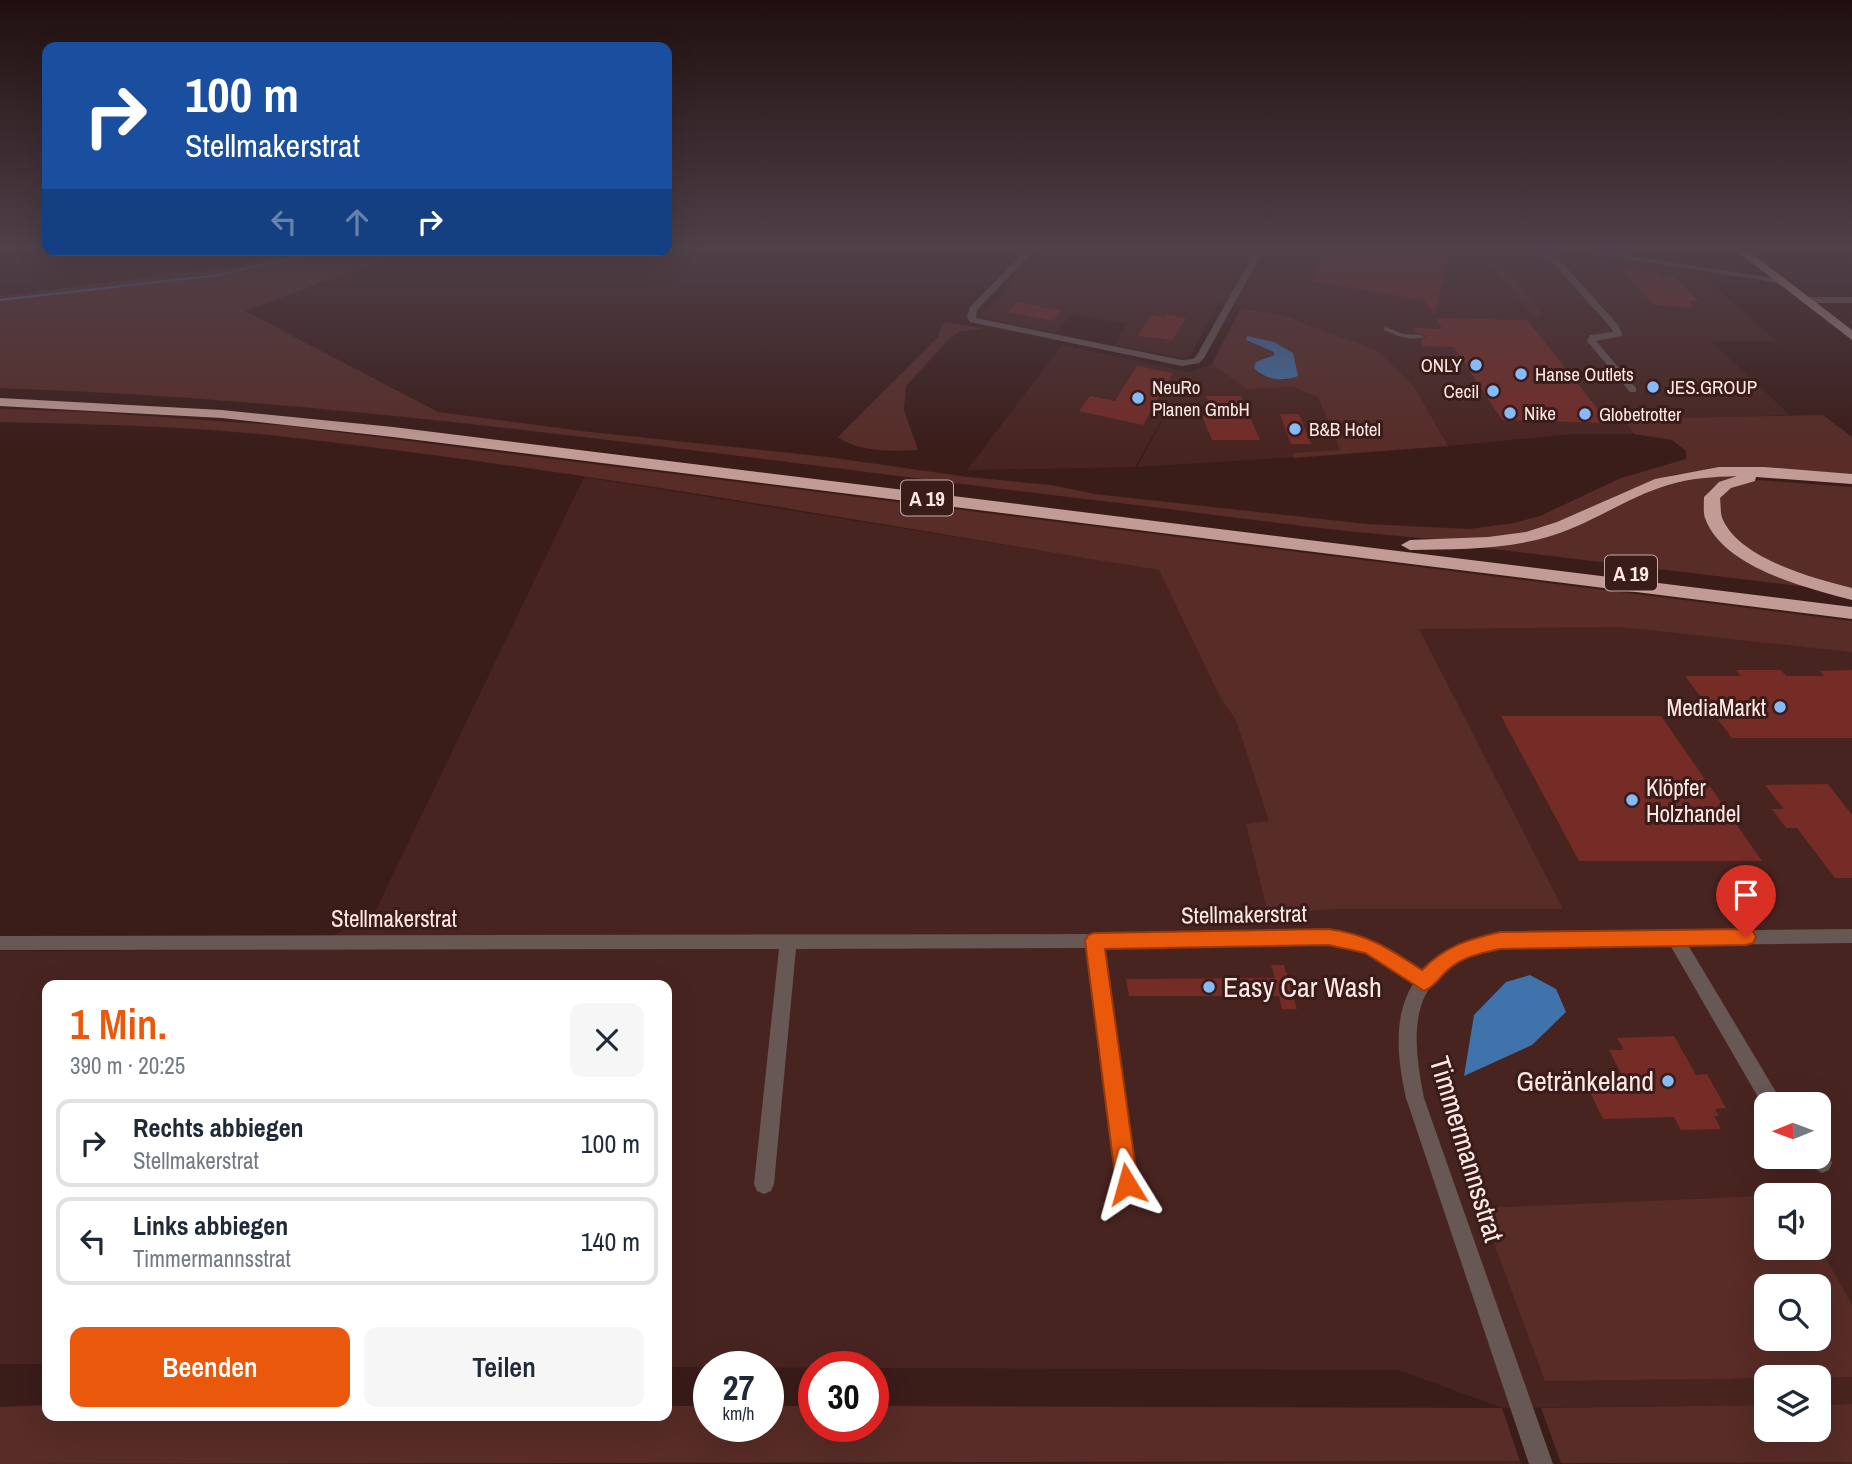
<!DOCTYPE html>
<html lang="de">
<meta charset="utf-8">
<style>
:root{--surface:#fff;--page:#f6f6f7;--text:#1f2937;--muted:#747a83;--line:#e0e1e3;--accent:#ea580c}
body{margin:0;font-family:"Archivo Narrow",sans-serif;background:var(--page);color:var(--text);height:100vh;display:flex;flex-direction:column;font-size:26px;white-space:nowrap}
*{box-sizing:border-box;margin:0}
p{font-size:23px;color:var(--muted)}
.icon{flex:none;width:38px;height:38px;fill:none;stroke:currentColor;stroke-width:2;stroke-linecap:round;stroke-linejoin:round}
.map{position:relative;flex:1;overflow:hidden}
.side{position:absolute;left:42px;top:980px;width:630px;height:441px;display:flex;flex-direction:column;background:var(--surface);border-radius:14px;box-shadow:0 7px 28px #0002}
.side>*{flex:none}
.guide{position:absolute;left:42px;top:42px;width:630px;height:214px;border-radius:14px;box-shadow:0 7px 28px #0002;background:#1a4fa0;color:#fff;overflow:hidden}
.needle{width:46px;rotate:269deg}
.buttons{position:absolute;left:1754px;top:1092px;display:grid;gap:14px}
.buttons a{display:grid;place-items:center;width:77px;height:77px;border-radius:14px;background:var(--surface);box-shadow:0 7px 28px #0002;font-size:35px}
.speed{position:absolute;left:693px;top:1351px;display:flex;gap:14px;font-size:35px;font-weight:700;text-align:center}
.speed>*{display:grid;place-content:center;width:91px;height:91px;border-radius:50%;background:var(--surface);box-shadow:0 7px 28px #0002;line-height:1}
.speed small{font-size:18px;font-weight:400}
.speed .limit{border:10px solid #d22;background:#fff;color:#111}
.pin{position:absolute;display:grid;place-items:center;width:60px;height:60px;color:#fff;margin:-72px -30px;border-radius:50% 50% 50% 0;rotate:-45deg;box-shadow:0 0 7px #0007}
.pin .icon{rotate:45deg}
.me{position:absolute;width:77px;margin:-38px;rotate:352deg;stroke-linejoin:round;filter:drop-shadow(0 0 5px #0008)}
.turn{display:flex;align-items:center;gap:24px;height:147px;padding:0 28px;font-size:32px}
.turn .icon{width:91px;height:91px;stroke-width:2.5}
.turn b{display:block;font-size:49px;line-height:60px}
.lanes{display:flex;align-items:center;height:66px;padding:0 28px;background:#0003;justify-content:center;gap:35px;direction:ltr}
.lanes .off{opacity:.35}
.round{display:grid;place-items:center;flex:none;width:74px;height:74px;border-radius:14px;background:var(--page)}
.headline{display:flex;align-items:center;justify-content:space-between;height:119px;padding:0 28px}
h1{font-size:42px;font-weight:600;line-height:52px;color:var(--accent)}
.cta{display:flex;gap:14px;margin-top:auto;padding:14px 28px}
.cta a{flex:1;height:80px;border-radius:14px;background:var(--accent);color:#fff;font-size:28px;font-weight:600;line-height:80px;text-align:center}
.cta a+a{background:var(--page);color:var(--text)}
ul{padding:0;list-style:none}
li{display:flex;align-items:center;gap:21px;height:88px;margin:0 14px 10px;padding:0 14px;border:4px solid var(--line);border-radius:14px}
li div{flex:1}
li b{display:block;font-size:26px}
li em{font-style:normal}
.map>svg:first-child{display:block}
</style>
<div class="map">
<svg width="1852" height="1464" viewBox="0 0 1852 1464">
<rect width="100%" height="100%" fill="#3a1c19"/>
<!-- built -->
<g fill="#482420" fill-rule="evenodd">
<polygon points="1048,246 1572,246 1691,265 1776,341 1711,341 1790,415 1624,420 1634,434 1574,434 1448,446 1415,388 1282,315 1219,303 1190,356 1181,358 1114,345 1127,324 1071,314 1056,333 989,319 982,315"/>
<polygon points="1062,345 1189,372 1212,364 1247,389 1293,387 1318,397 1342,454 1137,467 1179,390 1135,467 967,470"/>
<path d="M584 477 1160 570 1219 562 1852 637V1404L1818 1405V1377H1766V1405L1502 1408 1399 1370 667 1367V985H47V1364H0V951L306 950 374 914ZM1766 1104H1818V1157H1766ZM1766 1195H1818V1248H1766ZM1766 1286H1818V1339H1766Z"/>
<polygon points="1520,1461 1520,1464 1052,1464"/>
<polygon points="1852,1462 1852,1464 1561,1463"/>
</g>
<!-- green -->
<g fill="#582c27" fill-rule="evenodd">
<polygon points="1475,246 1486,246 1544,315 1533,316"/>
<path d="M304 250H409L245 311 438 412 581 431 828 457 968 477 1051 485 1095 494 1367 524 1469 529 1514 523 1540 516 1621 478 1686 459V451L1672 440 1634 434 1623 419 1823 415 1852 437V477L1702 471 1673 475 1618 495 1572 518 1508 538 1448 540C1341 533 1235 517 1128 504 753 461 378 401 0 388V296L235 266Z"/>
<path d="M1241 308 1282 315 1378 351 1415 388 1448 446 1293 458V453L1340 450 1318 397 1293 387 1247 389 1212 364ZM1246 337 1283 349 1288 380 1260 375 1266 357 1274 355V352L1246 340Z"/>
<path d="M943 322 983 328 959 332 949 339 906 386 904 410 918 450C893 451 859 453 838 437L938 337Z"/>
<path d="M0 409 90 412 288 426 1852 621V652L1620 627 1419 629 1563 909H1338L1268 914 1246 824 1269 821 1236 720 1220 697 1159 570C864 522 568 468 270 435 181 426 90 424 0 422Z"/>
<path d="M1755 474C1736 478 1711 479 1704 501L1719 535 1815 588 1468 546H1485L1683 479Z"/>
<path d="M1759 480 1852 487V590L1811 582 1754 555 1724 529 1716 500C1726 486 1743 483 1759 480Z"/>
<path d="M1766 1196V1248H1818V1244L1852 1305V1377L1545 1381 1481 1208ZM1766 1286H1818V1339H1766Z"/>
<polygon points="1852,1404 1852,1462 1561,1463 1541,1408 1766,1405 1766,1430 1818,1430 1818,1405"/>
<polygon points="47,1405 47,1416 667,1416 667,1406 709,1406 709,1426 768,1426 768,1406 814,1406 814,1426 873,1426 873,1406 1502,1408 1520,1461 0,1464 0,1407"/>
</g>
<!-- water -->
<g fill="#4072ab">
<path d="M1247 336 1274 342 1293 353 1298 376C1283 382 1265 380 1254 368L1256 362 1274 355V352L1246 340Z"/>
<polygon points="1530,975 1556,989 1566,1012 1532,1045 1464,1076 1474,1015 1506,982"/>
</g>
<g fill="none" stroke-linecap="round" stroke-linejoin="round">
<!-- stream -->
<polyline stroke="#4072ab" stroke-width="2" points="0,300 219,275 325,250"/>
</g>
<!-- building -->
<g fill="#752b26">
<polygon points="1327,246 1451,246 1434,315 1424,300 1311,281"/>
<polygon points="1620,269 1656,270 1662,276 1673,276 1699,301 1688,301 1694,307 1656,306"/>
<polygon points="1017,302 1061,311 1053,321 1008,312"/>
<polygon points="1166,314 1186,318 1172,340 1138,336 1151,315 1164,318"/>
<polygon points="1436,318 1527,320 1609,423 1502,420 1454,347 1423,346 1420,341 1427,336 1415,332 1412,328 1442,329"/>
<polygon points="1137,366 1173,373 1143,425 1079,411 1090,396 1115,401"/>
<polygon points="1206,396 1241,396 1260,440 1212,440 1202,416 1214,416"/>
<polygon points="1280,414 1299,414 1311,444 1291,444"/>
<polygon points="1736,670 1781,670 1786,676 1824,676 1820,671 1852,670 1852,738 1732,738 1685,676 1741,676"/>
<polygon points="1501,716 1661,716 1762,861 1579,861"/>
<polygon points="1828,784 1852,815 1852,878 1835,878 1797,828 1786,828 1772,809 1784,809 1765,785"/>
<polygon points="1271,965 1284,965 1297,1009 1282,1009 1279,996 1129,996 1126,979 1275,978"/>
<polygon points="1674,1036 1696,1075 1707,1074 1726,1108 1715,1109 1719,1116 1714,1116 1721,1129 1681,1130 1674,1117 1603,1119 1588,1088 1628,1087 1609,1050 1624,1050 1617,1038"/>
</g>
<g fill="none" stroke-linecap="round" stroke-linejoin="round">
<!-- pedestrian -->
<path fill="#675755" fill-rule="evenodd" d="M1386 327 1403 334 1421 335 1424 337C1410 341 1397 336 1384 330L1383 329Z"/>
<!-- minor -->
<g fill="#675755" fill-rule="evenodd">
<polygon points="1030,246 1038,246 977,310 976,318 1182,360 1193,359 1197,355 1258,246 1266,246 1204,358 1199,363 1182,366 970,322 967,317 970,307"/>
<polygon points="1525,246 1533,246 1539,252 1559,259 1618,325 1622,334 1621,336 1596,341 1636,388 1636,392 1630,392 1587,341 1590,335 1613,332 1611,328 1553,263 1533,256"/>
<polygon points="1545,246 1564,246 1780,279 1784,281 1780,283"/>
<polygon points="1852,297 1852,303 1805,303 1801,300 1805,297"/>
<path d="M1852 929V943L1688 945 1779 1097 1781 1104H1766V1111L1670 945 1500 947C1412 969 1408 1018 1424 1098L1553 1464H1529L1406 1098C1398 1061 1392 1018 1413 984L1367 953 1328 944 1103 948 1137 1184 1134 1191 1127 1194 1120 1191 1117 1184 1087 948 796 949 774 1184 771 1191 764 1194 757 1191 754 1184 779 949 0 950V936L1094 934 1328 930 1377 942 1421 971C1444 948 1469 940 1500 933Z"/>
<polygon points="1818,1149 1829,1156 1832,1163 1829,1170 1822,1173 1808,1164 1805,1157 1818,1157"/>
</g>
<!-- primary -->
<polygon fill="#a88884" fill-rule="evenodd" points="1730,246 1742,246 1852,330 1852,340"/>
<!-- motorway -->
<g fill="#c29b96" fill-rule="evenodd">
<polygon points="0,398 222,410 393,427 1852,607 1852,619 393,437 222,418 0,406"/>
<path d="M1719 467H1764L1852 474V484L1756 477 1755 481 1731 488 1720 498C1721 505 1720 514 1723 520 1741 559 1813 578 1852 588V600C1807 588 1723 568 1705 518 1703 512 1704 504 1704 497L1719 482 1737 476C1714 477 1690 478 1668 485 1628 497 1594 522 1554 535 1508 550 1458 549 1410 550L1401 545 1410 540 1488 537 1526 532 1557 522 1655 479Z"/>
</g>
</g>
<!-- sky -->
<linearGradient id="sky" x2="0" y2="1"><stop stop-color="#200f0e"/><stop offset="0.55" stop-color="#4f4049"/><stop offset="1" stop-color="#4f4049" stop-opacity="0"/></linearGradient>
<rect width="1852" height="451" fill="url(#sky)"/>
<!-- route -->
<path fill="#ea580c" stroke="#983908" stroke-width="2" d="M1328 929C1368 934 1390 949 1422 970 1445 946 1469 939 1500 932L1746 929 1753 931 1756 937 1753 943 1746 945 1500 949C1482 953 1464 956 1449 969 1440 976 1435 987 1424 991L1365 953 1328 945 1105 949 1138 1184 1135 1192 1127 1195 1119 1192 1116 1184 1085 941 1088 935 1094 933Z"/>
<!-- markers -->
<g fill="#85bbfb" stroke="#3a1c19" stroke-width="2.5">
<circle cx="1476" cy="365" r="7"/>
<circle cx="1521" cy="374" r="7"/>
<circle cx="1653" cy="387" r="7"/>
<circle cx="1493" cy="391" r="7"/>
<circle cx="1138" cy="398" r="7"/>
<circle cx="1510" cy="413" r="7"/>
<circle cx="1585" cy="414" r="7"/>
<circle cx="1295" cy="429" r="7"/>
<circle cx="1780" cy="707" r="7"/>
<circle cx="1632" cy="800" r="7"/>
<circle cx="1209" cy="987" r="7"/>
<circle cx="1668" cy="1081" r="7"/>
</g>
<g text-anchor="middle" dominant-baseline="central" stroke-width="6" stroke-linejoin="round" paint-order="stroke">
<!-- far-poi labels -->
<g font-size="19" fill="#fee8e6" stroke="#3a1c19" text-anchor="start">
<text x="1462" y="365" text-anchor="end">ONLY</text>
<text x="1535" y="374">Hanse Outlets</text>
<text x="1152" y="387">NeuRo<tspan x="1152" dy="22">Planen GmbH</tspan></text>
<text x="1667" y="387">JES.GROUP</text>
<text x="1479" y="391" text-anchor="end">Cecil</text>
<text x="1524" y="413">Nike</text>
<text x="1599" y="414">Globetrotter</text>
<text x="1309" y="429">B&amp;B Hotel</text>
</g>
<!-- shield labels -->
<g fill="#3a1c19" stroke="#c3aba8" stroke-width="2">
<rect x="901" y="480.5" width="52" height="35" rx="5"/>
<rect x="1605" y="555.5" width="52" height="35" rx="5"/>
</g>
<g font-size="21" font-weight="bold" fill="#fee8e6">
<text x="927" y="498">A 19</text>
<text x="1631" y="573">A 19</text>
</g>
<!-- poi labels -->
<g font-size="23" fill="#fee8e6" stroke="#3a1c19" text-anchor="end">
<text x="1766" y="707">MediaMarkt</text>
<text x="1646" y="787" text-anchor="start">Klöpfer<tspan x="1646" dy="26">Holzhandel</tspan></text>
</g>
<!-- street labels -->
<g font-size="23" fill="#fee8e6" stroke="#3a1c19">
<text transform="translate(1244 914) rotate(-1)">Stellmakerstrat</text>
<text x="394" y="918">Stellmakerstrat</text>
</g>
<!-- near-poi labels -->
<g font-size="28" fill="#fee8e6" stroke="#3a1c19" text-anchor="start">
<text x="1223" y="987">Easy Car Wash</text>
<text x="1654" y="1081" text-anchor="end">Getränkeland</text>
</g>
<!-- near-street labels -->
<g font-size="28" fill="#fee8e6" stroke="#3a1c19">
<text transform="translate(1467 1149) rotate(73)">Timmermannsstrat</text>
</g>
</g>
</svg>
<div class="buttons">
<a><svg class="needle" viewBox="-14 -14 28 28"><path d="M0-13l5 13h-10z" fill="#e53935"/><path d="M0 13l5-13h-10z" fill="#747a83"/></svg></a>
<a><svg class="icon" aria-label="sound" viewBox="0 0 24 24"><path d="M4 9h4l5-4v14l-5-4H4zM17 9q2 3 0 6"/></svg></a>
<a><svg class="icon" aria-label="search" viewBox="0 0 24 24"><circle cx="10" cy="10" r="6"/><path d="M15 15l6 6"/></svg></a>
<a><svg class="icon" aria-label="layers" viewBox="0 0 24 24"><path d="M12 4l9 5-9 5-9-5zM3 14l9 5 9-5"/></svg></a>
</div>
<div class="speed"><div>27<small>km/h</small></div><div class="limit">30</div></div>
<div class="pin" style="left:1746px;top:937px;background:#d93025"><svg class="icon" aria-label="arrive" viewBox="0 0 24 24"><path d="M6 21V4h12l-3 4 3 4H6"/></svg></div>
<svg class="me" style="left:1127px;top:1184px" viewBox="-20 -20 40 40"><path d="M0-17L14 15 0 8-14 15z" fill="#ea580c" stroke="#fff" stroke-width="4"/></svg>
<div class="guide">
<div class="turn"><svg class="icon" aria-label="right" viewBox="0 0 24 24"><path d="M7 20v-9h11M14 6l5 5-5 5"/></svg><div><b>100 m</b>Stellmakerstrat</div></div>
<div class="lanes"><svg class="icon off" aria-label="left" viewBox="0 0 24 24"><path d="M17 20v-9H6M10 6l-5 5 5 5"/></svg><svg class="icon off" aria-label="ahead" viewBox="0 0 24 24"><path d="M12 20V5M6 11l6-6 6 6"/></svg><svg class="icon" aria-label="right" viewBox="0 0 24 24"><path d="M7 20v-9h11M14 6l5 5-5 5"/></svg></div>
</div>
<section class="side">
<div class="headline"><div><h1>1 Min.</h1><p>390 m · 20:25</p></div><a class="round"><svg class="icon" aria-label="close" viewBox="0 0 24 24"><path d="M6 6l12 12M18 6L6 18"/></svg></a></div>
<ul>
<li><svg class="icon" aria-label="right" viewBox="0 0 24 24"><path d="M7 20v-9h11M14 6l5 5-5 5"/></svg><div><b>Rechts abbiegen</b><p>Stellmakerstrat</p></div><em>100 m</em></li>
<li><svg class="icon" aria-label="left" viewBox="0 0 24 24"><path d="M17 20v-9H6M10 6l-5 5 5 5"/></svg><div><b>Links abbiegen</b><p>Timmermannsstrat</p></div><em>140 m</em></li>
</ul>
<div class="cta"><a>Beenden</a><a>Teilen</a></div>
</section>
</div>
